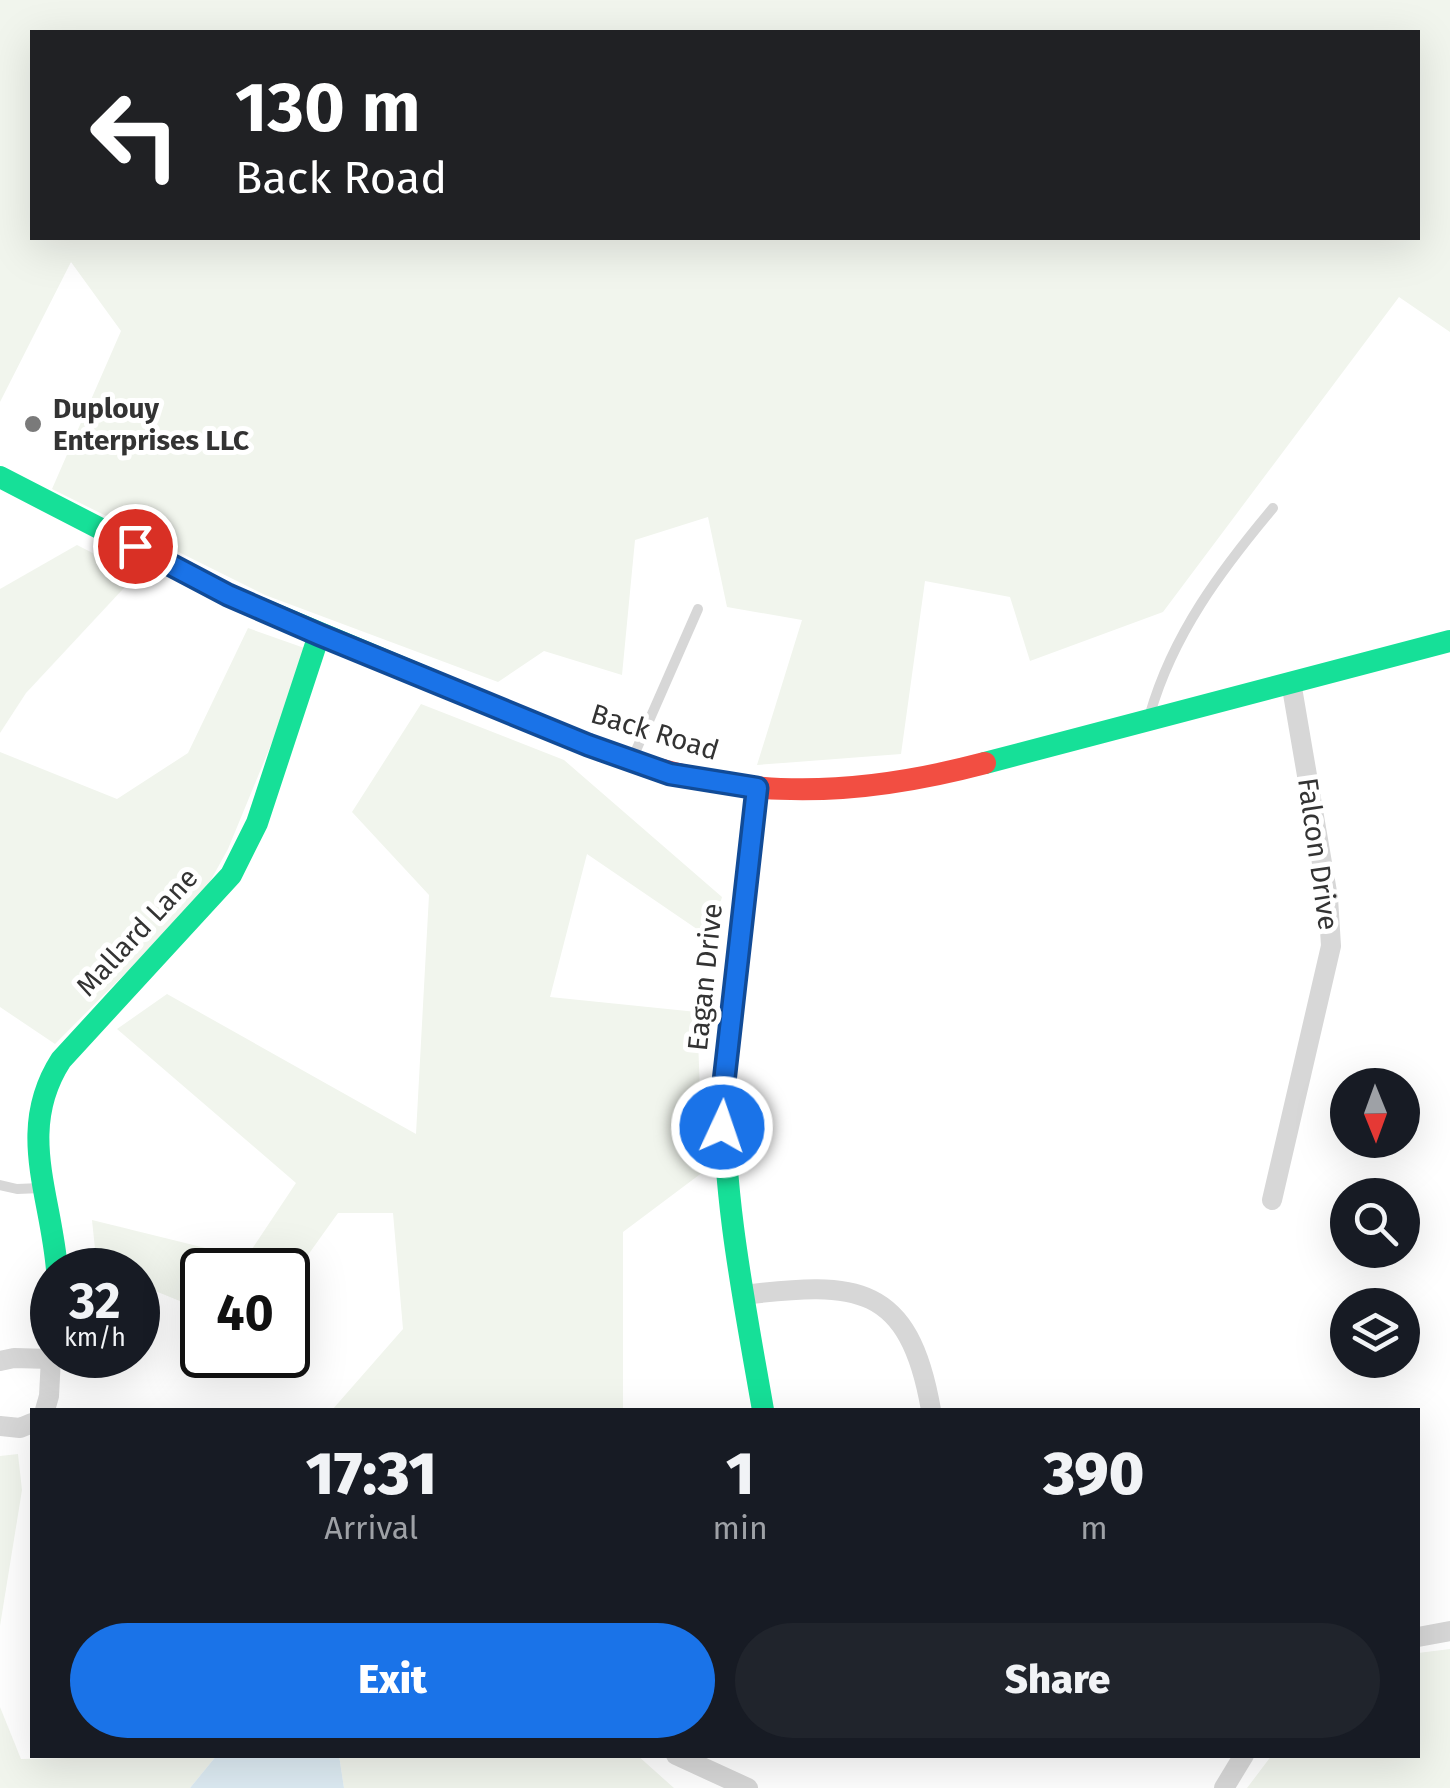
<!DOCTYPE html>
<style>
:root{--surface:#171b24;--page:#20242c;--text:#f1f3f6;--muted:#9ea1a6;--accent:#1a73e8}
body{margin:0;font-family:"Fira Sans",sans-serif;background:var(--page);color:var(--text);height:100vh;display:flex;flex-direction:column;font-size:38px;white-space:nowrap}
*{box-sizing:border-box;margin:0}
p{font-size:32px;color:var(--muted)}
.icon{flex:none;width:55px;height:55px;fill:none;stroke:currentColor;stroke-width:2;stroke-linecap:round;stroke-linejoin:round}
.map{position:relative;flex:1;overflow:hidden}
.sheet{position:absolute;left:30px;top:1408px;width:1390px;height:350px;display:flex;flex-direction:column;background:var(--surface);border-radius:0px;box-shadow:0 10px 40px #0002}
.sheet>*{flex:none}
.hud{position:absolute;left:30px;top:30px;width:1390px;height:210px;border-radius:0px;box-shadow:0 10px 40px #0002;background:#202124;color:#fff;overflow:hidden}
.needle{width:65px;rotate:179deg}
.fabs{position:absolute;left:1330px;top:1068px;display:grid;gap:20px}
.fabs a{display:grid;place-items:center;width:90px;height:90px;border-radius:50%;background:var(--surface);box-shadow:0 10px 40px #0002;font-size:50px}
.speed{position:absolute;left:30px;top:1248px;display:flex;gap:20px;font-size:50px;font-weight:700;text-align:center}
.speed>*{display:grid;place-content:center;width:130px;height:130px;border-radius:50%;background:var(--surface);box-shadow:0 10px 40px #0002;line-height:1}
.speed small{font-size:25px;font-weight:400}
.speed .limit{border:5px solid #111;border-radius:15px;background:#fff;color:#111}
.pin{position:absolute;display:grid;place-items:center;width:85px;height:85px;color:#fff;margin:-42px;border:5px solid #fff;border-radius:50%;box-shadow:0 2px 10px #0007}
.me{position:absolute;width:110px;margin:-55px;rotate:3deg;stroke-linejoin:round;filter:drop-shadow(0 0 8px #0008)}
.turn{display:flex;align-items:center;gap:35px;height:210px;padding:0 40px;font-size:45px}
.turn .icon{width:130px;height:130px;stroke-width:2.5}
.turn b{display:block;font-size:70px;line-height:85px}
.eta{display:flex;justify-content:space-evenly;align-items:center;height:170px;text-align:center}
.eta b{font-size:60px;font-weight:800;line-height:70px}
.primary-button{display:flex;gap:20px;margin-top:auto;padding:20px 40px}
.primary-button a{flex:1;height:115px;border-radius:60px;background:var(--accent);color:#fff;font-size:40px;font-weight:800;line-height:115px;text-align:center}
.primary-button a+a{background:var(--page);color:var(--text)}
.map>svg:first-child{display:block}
</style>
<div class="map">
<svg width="1450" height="1788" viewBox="0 0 1450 1788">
<rect width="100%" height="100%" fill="#fff"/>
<!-- green -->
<g fill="#f1f5ed" fill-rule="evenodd">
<path d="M0 0H1450V332L1399 297 1163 612 1030 661 1010 597 925 581 901 754 757 765 802 620 727 607 708 517 635 540 622 675 544 651 498 682 265 595 52 489 121 331 71 262 0 402ZM32 32H1418V238H32Z"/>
<polygon points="77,545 136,575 26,693 0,733 0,589"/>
<polygon points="248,628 310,650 228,849 202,896 55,1044 0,1007 0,752 117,799 188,753"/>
<polygon points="421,704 564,760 722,897 710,938 587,854 550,997 697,1012 703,1172 623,1232 623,1410 332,1410 403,1329 393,1213 338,1213 288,1283 288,1270 202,1270 202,1310 138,1284 138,1270 97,1268 92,1220 246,1258 296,1183 117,1029 167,994 416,1134 429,895 352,812"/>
<polygon points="18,1454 22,1490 0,1626 0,1456"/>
<polygon points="1450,1649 1450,1788 1247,1788 1272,1755 1418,1755 1418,1653"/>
<polygon points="0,1707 21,1759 217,1755 190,1788 0,1788"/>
<polygon points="339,1755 637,1755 674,1788 344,1788"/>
</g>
<!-- water -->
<polygon fill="#ddebf3" points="217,1755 339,1755 344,1788 190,1788"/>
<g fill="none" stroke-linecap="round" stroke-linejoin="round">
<!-- lane -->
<g stroke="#d7d7d7" stroke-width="10">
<path d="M1150 714C1173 634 1221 570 1273 508"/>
<polyline points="634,755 698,609"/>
<polyline points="0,1185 17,1189 41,1188"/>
</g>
<!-- street -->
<g stroke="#d7d7d7" stroke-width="20">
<polyline points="1272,1200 1331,946 1328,898 1291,682"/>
<path d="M743 1295C856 1281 909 1283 931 1410"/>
<polyline points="0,1361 14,1358 51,1359"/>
<polyline points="45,1410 49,1396 52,1338"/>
<polyline points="0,1426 20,1428 32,1423"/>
<polyline points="1418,1637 1450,1631"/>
<polyline points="676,1755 748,1788"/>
<polyline points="1224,1788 1244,1755"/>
</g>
<!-- fast -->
<g stroke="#16e098" stroke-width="22">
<polyline points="0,477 229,595 580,742"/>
<polyline points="985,763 1450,641"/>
<path d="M757 789 724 1082C722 1193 744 1301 763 1410"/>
<path d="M57 1270C51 1194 16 1130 61 1060L231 875 257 823 319 635"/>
</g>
<!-- jam -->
<path stroke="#f24e42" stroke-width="22" d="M580 742C722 800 837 802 985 763"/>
</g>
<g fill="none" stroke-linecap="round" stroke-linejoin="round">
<defs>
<polyline id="route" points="135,546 228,595 320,635 588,745 670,774 757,788 724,1082 722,1127"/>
</defs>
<!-- route casing -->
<use href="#route" stroke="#114b97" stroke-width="25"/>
<!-- route -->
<use href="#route" stroke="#1a73e8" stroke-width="18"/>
</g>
<!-- markers -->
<circle fill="#7a7a7a" stroke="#fff" stroke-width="4" cx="33" cy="424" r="10"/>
<g text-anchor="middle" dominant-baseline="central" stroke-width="10" stroke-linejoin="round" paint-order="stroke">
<!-- poi labels -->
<g font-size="28" font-weight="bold" fill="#333" stroke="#fff" text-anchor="start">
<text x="53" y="408">Duplouy<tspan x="53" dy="32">Enterprises LLC</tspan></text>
</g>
<!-- street labels -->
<g font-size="28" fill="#333" stroke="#fff">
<text transform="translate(655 732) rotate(17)">Back Road</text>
<text transform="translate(1318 854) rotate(82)">Falcon Drive</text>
<text transform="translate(137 932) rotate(-47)">Mallard Lane</text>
<text transform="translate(705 977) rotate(-84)">Eagan Drive</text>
</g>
</g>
</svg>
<div class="fabs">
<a><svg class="needle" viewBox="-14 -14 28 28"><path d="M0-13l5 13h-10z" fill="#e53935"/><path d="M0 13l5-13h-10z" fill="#9ea1a6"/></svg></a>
<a><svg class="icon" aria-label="search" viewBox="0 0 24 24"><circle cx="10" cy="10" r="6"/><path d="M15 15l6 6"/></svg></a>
<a><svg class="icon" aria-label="layers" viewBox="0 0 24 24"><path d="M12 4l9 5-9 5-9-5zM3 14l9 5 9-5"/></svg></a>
</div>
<div class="speed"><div>32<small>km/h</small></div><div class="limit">40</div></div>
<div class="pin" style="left:135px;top:546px;background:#d93025"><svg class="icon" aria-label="arrive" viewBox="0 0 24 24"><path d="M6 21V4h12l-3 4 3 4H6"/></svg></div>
<svg class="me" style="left:722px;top:1127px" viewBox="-20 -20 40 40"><circle r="17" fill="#1a73e8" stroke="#fff" stroke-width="3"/><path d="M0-11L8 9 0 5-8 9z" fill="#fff"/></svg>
<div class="hud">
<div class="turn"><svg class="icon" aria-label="left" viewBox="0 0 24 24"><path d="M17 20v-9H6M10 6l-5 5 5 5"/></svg><div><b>130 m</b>Back Road</div></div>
</div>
<section class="sheet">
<div class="eta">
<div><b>17:31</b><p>Arrival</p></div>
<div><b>1</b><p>min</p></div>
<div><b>390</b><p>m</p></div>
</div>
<div class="primary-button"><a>Exit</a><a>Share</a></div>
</section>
</div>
